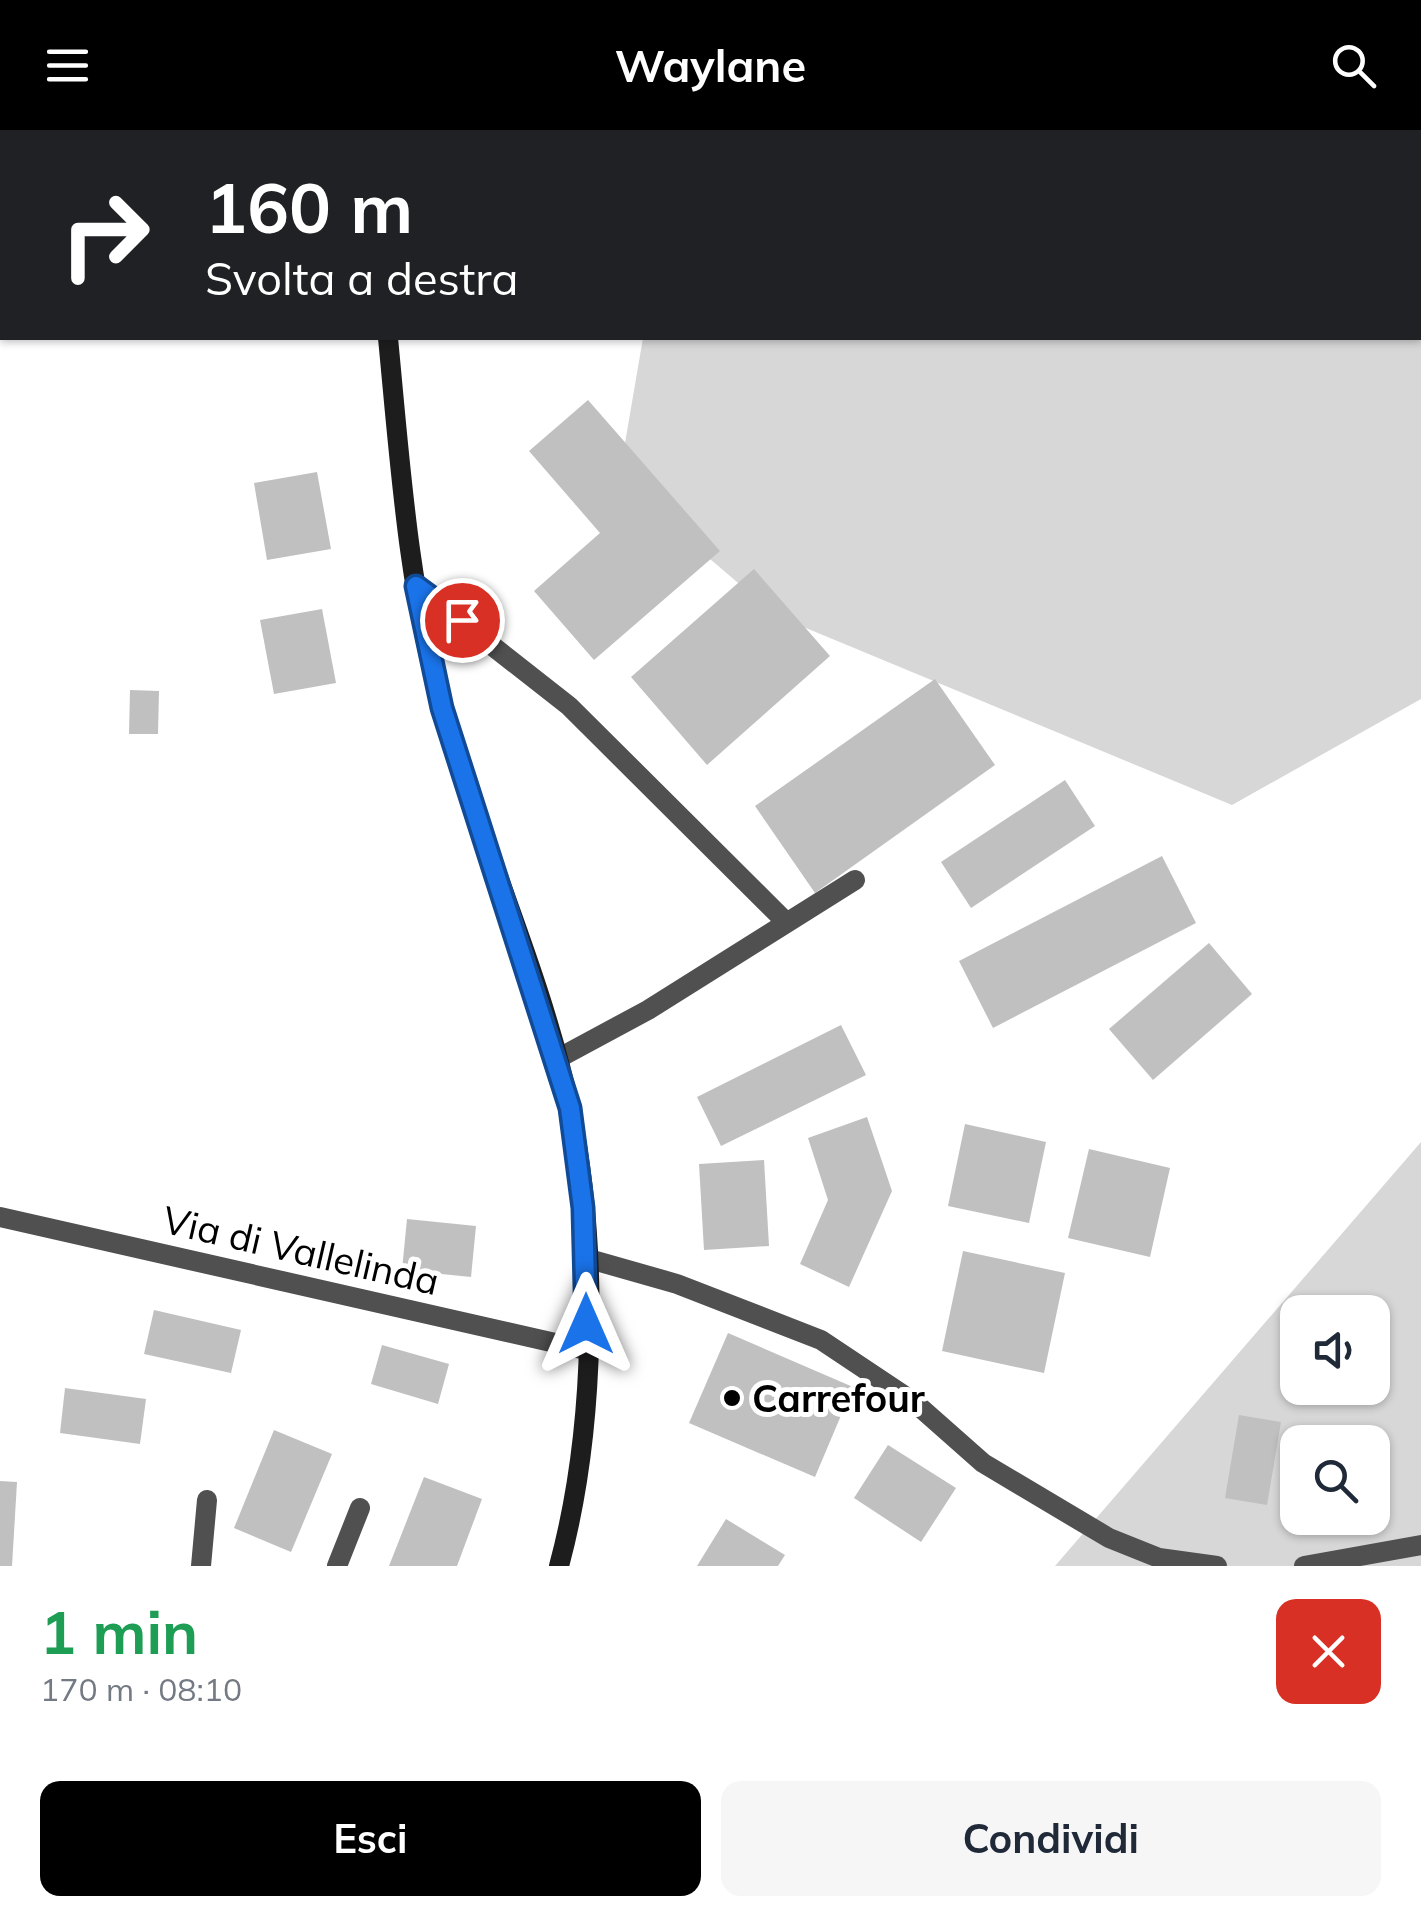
<!DOCTYPE html>
<html lang="it">
<meta charset="utf-8">
<style>
:root{--surface:#fff;--page:#f6f6f7;--text:#1f2937;--muted:#747a83;--accent:#000}
body{margin:0;font-family:Mulish,sans-serif;background:var(--page);color:var(--text);height:100vh;display:flex;flex-direction:column;font-size:38px;white-space:nowrap}
*{box-sizing:border-box;margin:0}
p{font-size:32px;color:var(--muted)}
.icon{flex:none;width:55px;height:55px;fill:none;stroke:currentColor;stroke-width:2;stroke-linecap:round;stroke-linejoin:round}
.map{position:relative;height:1436px;overflow:hidden}
.panel{display:flex;flex-direction:column;background:var(--surface);flex:1}
.panel>*{flex:none}
.top-card{position:absolute;left:0px;top:0px;width:1422px;height:210px;box-shadow:0 2px 8px #0004;background:#202124;color:#fff;overflow:hidden}
.tools{position:absolute;left:1280px;top:1165px;display:grid;gap:20px}
.tools a{display:grid;place-items:center;width:110px;height:110px;border-radius:20px;background:var(--surface);box-shadow:0 2px 8px #0004;font-size:50px}
.pin{position:absolute;display:grid;place-items:center;width:85px;height:85px;color:#fff;margin:-42px;border:5px solid #fff;border-radius:50%;box-shadow:0 2px 10px #0007}
.me{position:absolute;width:110px;margin:-55px;rotate:0deg;stroke-linejoin:round;filter:drop-shadow(0 0 8px #0008)}
.turn{display:flex;align-items:center;gap:35px;height:210px;padding:0 40px;font-size:45px}
.turn .icon{width:130px;height:130px;stroke-width:2.5}
.turn b{display:block;font-size:70px;line-height:85px}
.round{display:grid;place-items:center;flex:none;width:105px;height:105px;border-radius:20px;background:var(--page)}
.overview{display:flex;align-items:center;justify-content:space-between;height:170px;padding:0 40px}
h1{font-size:60px;font-weight:700;line-height:75px;color:#1e9e55}
.action{display:flex;gap:20px;margin-top:auto;padding:20px 40px}
.action a{flex:1;height:115px;border-radius:20px;background:var(--accent);color:#fff;font-size:40px;font-weight:700;line-height:115px;text-align:center}
.action a+a{background:var(--page);color:var(--text)}
header{display:flex;justify-content:space-between;align-items:center;height:130px;padding:0 40px;background:var(--accent);color:#fff;font-size:45px;font-weight:700}
.map>svg:first-child{display:block}
</style>
<header><svg class="icon" aria-label="menu" viewBox="0 0 24 24"><path d="M4 6h16M4 12h16M4 18h16"/></svg>Waylane<svg class="icon" aria-label="search" viewBox="0 0 24 24"><circle cx="10" cy="10" r="6"/><path d="M15 15l6 6"/></svg></header>
<div class="map">
<svg width="1421" height="1436" viewBox="0 0 1421 1436">
<rect width="100%" height="100%" fill="#fff"/>
<!-- green -->
<g fill="#d7d7d7" fill-rule="evenodd">
<polygon points="1421,202 1421,569 1232,675 777,486 710,429 625,313 643,208 1420,208"/>
<path d="M1421 1012V1436H1055ZM1298 1182H1372V1258H1298ZM1298 1312H1372V1388H1298Z"/>
</g>
<!-- building -->
<g fill="#c0c0c0">
<polygon points="588,270 720,421 594,530 534,461 600,403 529,321"/>
<polygon points="317,342 331,419 267,430 254,353"/>
<polygon points="754,439 830,526 707,635 631,547"/>
<polygon points="322,479 336,553 274,564 260,490"/>
<polygon points="935,549 995,635 815,763 755,676"/>
<polygon points="130,560 159,561 158,604 129,604"/>
<polygon points="1065,650 1095,696 971,778 941,732"/>
<polygon points="1162,726 1196,793 993,898 959,831"/>
<polygon points="1209,813 1252,864 1153,950 1109,899"/>
<polygon points="841,895 866,945 721,1016 697,967"/>
<polygon points="867,987 892,1061 849,1157 800,1134 828,1070 808,1008"/>
<polygon points="965,994 1046,1012 1029,1093 948,1076"/>
<polygon points="1089,1019 1170,1038 1150,1127 1068,1108"/>
<polygon points="764,1030 769,1116 704,1120 699,1034"/>
<polygon points="407,1089 476,1096 471,1147 402,1140"/>
<polygon points="963,1121 1065,1143 1044,1243 942,1221"/>
<polygon points="154,1180 241,1200 231,1243 144,1224"/>
<polygon points="728,1203 853,1257 815,1347 689,1293"/>
<polygon points="382,1215 449,1234 438,1274 371,1254"/>
<polygon points="65,1258 146,1269 140,1314 60,1303"/>
<polygon points="1239,1285 1281,1292 1267,1375 1225,1368"/>
<polygon points="274,1300 332,1324 291,1422 234,1398"/>
<polygon points="888,1315 956,1358 921,1412 854,1368"/>
<polygon points="424,1347 482,1369 457,1436 389,1436"/>
<polygon points="0,1351 17,1352 12,1436 0,1436"/>
<polygon points="726,1389 785,1425 778,1436 697,1436"/>
</g>
<g fill="none" stroke-linecap="round" stroke-linejoin="round">
<!-- minor -->
<g stroke="#505050" stroke-width="20">
<polyline points="416,456 569,576 785,791"/>
<polyline points="557,929 648,880 855,750"/>
<polyline points="0,1087 586,1220"/>
<polyline points="586,1128 677,1154 821,1210 914,1272 983,1333 1109,1408 1159,1428 1217,1436"/>
<polyline points="201,1436 207,1370"/>
<polyline points="337,1436 360,1378"/>
<polyline points="1304,1436 1421,1415"/>
</g>
<!-- secondary -->
<g stroke="#1d1d1d" stroke-width="20">
<polyline points="367,0 367,2"/>
<path d="M388 208C400 332 408 460 443 581 480 714 541 842 570 978 599 1117 596 1299 559 1436"/>
</g>
</g>
<g fill="none" stroke-linecap="round" stroke-linejoin="round">
<defs>
<polyline id="route" points="462,490 416,456 442,578 570,978 583,1078 586,1194"/>
</defs>
<!-- route casing -->
<use href="#route" stroke="#114b97" stroke-width="25"/>
<!-- route -->
<use href="#route" stroke="#1a73e8" stroke-width="18"/>
</g>
<!-- markers -->
<circle fill="#000" stroke="#fff" stroke-width="4" cx="732" cy="1268" r="10"/>
<g text-anchor="middle" dominant-baseline="central" stroke-width="10" stroke-linejoin="round" paint-order="stroke">
<!-- street labels -->
<g font-size="38" fill="#000" stroke="#fff">
<text transform="translate(301 1120) rotate(13)">Via di Vallelinda</text>
</g>
<!-- poi labels -->
<g font-size="38" font-weight="bold" fill="#000" stroke="#fff" text-anchor="start">
<text x="752" y="1268">Carrefour</text>
</g>
</g>
</svg>
<div class="tools">
<a><svg class="icon" aria-label="sound" viewBox="0 0 24 24"><path d="M4 9h4l5-4v14l-5-4H4zM17 9q2 3 0 6"/></svg></a>
<a><svg class="icon" aria-label="search" viewBox="0 0 24 24"><circle cx="10" cy="10" r="6"/><path d="M15 15l6 6"/></svg></a>
</div>
<div class="pin" style="left:462px;top:490px;background:#d93025"><svg class="icon" aria-label="arrive" viewBox="0 0 24 24"><path d="M6 21V4h12l-3 4 3 4H6"/></svg></div>
<svg class="me" style="left:586px;top:1194px" viewBox="-20 -20 40 40"><path d="M0-17L14 15 0 8-14 15z" fill="#1a73e8" stroke="#fff" stroke-width="4"/></svg>
<div class="top-card">
<div class="turn"><svg class="icon" aria-label="right" viewBox="0 0 24 24"><path d="M7 20v-9h11M14 6l5 5-5 5"/></svg><div><b>160 m</b>Svolta a destra</div></div>
</div>
</div>
<section class="panel">
<div class="overview"><div><h1>1 min</h1><p>170 m · 08:10</p></div><a class="round" style="background:#d93025;color:#fff"><svg class="icon" aria-label="close" viewBox="0 0 24 24"><path d="M6 6l12 12M18 6L6 18"/></svg></a></div>
<div class="action"><a>Esci</a><a>Condividi</a></div>
</section>
